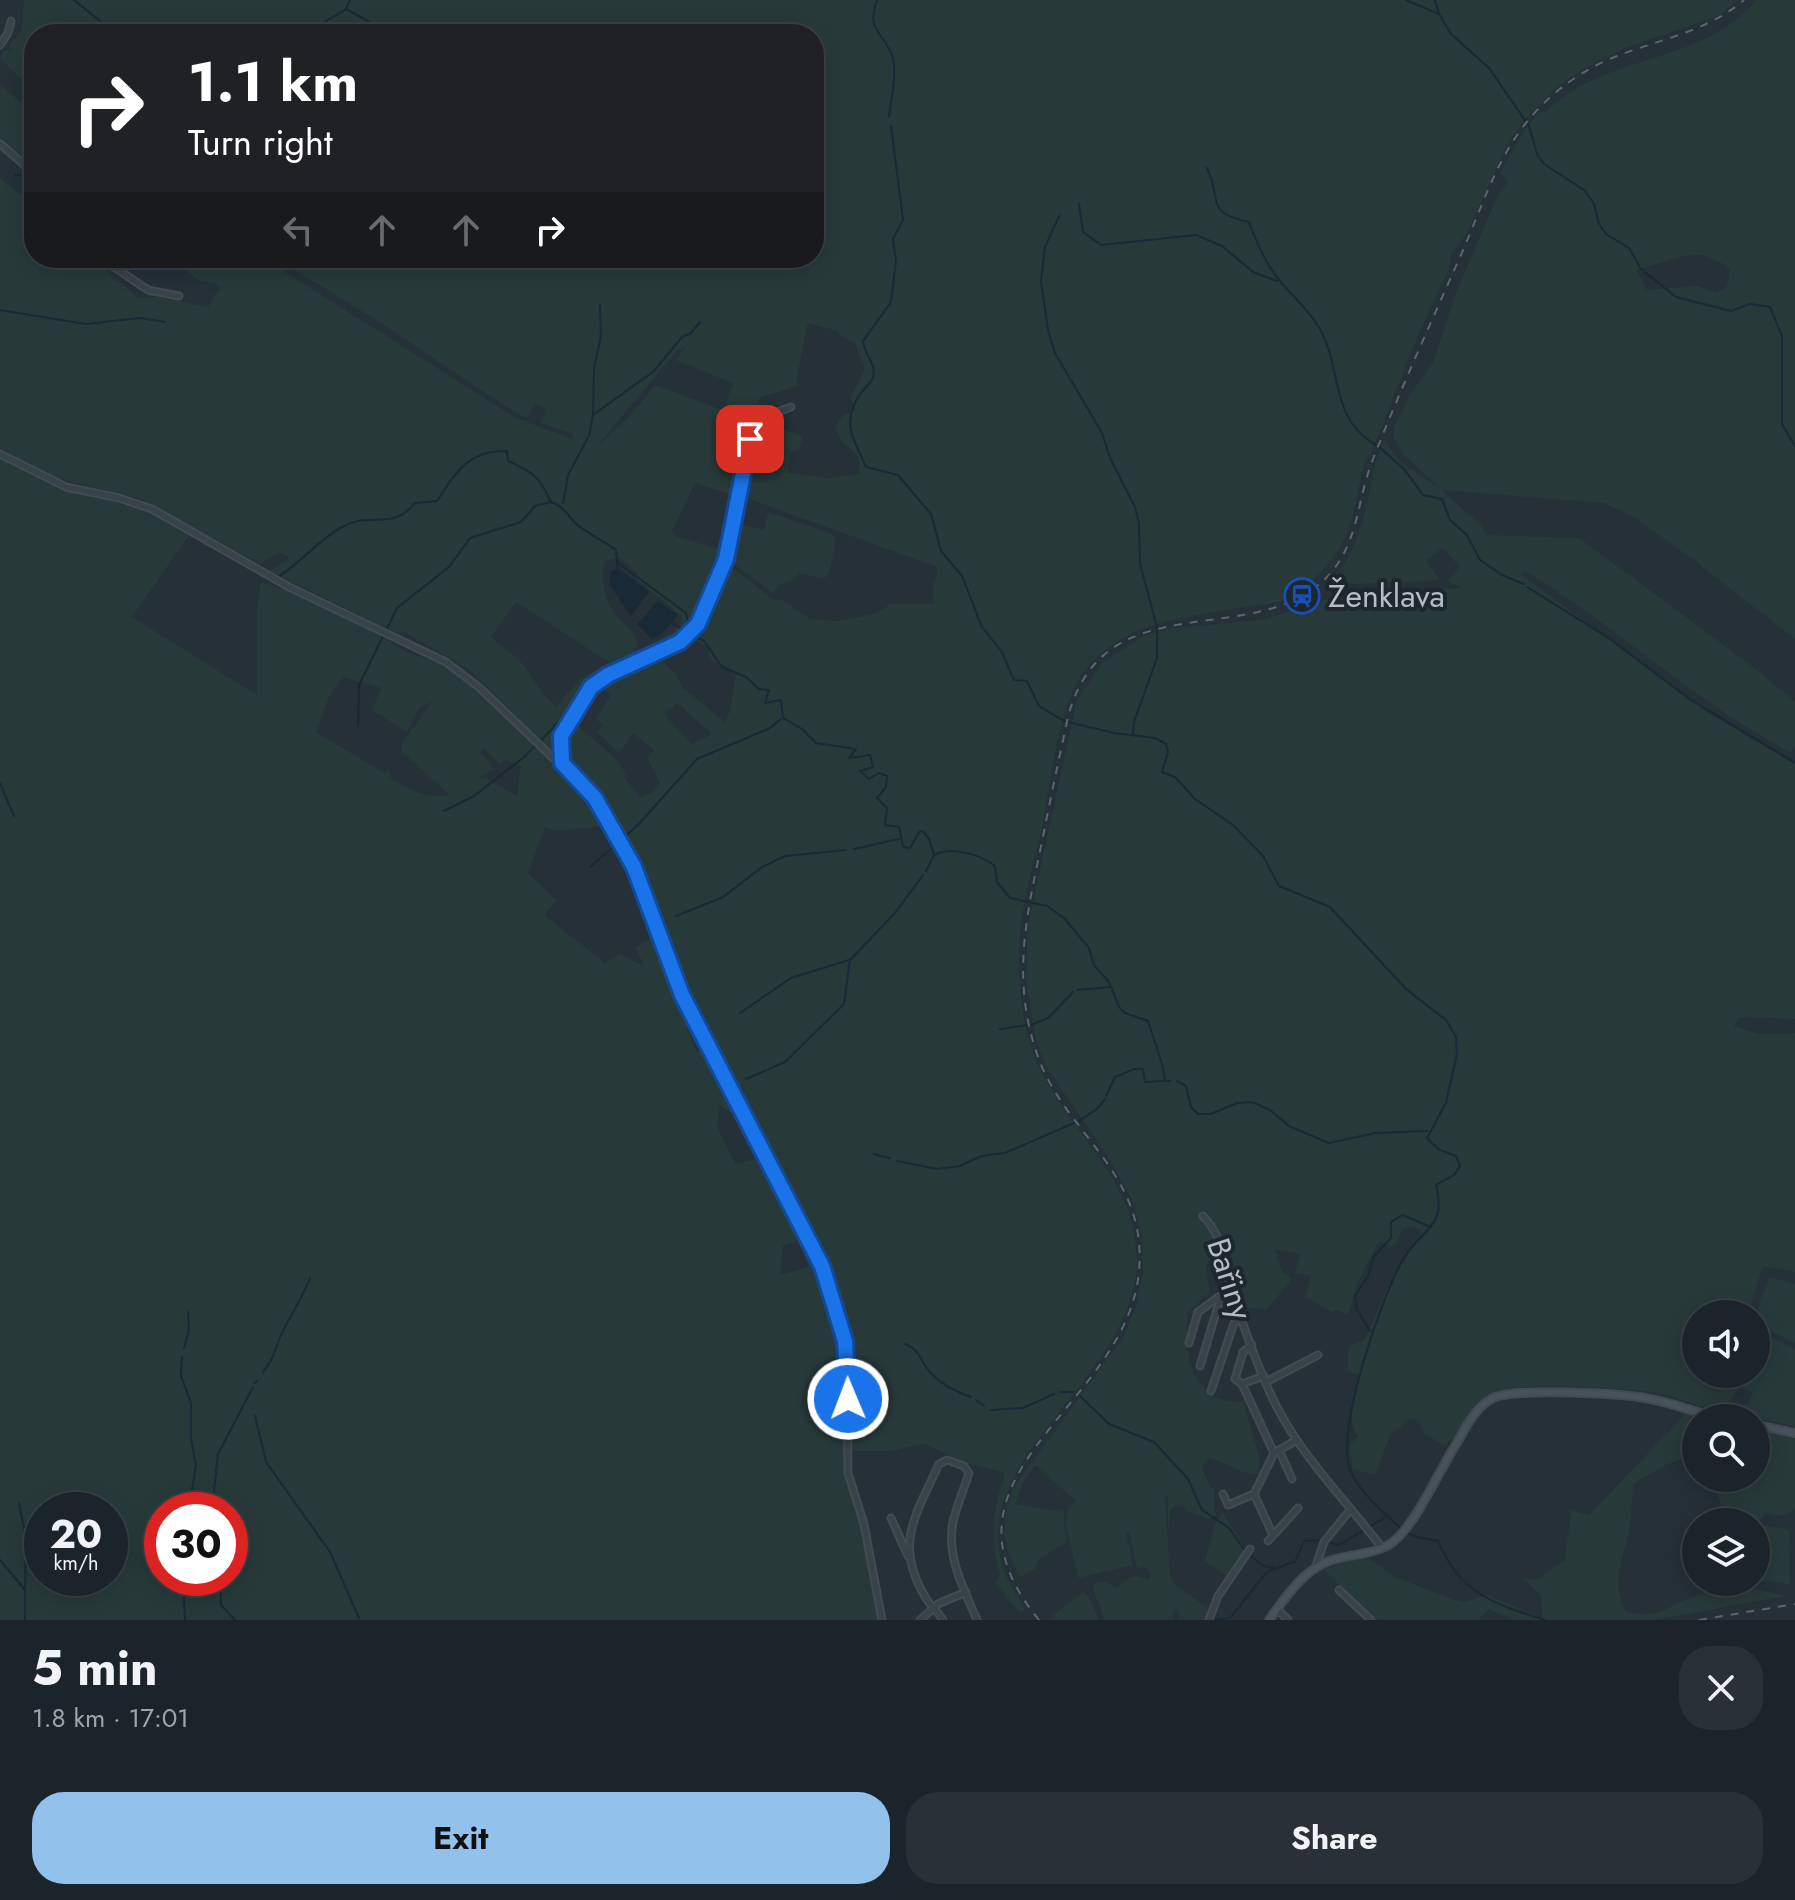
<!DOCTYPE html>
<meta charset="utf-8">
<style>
:root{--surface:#1c242b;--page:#293037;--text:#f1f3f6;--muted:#a0a4a9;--line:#3a4147;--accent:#92c1ec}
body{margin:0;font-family:Jost,sans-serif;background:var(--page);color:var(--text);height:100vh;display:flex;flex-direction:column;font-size:30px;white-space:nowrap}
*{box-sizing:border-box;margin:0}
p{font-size:26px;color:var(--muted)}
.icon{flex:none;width:44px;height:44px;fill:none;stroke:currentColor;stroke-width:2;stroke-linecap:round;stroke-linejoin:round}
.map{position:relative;height:1620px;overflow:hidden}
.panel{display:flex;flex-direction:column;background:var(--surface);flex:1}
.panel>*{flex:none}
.banner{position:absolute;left:24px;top:24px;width:800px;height:244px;border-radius:32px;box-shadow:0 4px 20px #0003,0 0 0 2px var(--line);background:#202124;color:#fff;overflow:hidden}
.controls{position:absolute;left:1682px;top:1300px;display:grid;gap:16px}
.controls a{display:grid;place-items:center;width:88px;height:88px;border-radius:50%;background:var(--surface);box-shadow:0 4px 20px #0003,0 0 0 2px var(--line);font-size:40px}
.speed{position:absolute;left:24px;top:1492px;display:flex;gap:16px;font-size:40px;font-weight:700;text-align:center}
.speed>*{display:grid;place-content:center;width:104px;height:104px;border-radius:50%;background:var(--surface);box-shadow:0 4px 20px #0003,0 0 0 2px var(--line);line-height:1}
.speed small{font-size:20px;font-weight:400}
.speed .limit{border:12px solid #d22;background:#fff;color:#111}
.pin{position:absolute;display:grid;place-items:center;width:68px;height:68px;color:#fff;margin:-34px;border-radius:16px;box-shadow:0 4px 12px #0006}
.me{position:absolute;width:88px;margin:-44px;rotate:359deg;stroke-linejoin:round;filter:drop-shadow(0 0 6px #0008)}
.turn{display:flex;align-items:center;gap:28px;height:168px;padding:0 32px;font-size:36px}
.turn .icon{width:104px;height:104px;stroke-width:2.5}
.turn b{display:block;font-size:56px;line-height:68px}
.lanes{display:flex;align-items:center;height:76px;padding:0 32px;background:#0003;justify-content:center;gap:40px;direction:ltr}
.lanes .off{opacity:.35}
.round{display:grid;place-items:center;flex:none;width:84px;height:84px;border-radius:32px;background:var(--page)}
.head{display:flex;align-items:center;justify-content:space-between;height:136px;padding:0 32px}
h1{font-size:48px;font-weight:700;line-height:60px}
.cta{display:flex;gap:16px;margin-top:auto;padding:16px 32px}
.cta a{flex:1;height:92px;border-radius:32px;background:var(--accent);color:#111;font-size:32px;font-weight:700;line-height:92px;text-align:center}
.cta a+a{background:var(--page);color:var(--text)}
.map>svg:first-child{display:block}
</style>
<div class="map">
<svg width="1795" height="1620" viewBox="0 0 1795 1620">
<rect width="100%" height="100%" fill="#253039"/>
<!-- green -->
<g fill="#273a39" fill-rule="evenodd">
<path d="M24 0H1739L1716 17 1625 48 1584 69 1561 84 1526 118 1506 147 1467 233 1451 255 1449 269 1419 333 1369 459 1366 457C1358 485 1355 520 1341 546 1328 568 1308 588 1285 599 1273 605 1257 605 1244 607 1184 618 1117 621 1080 678 1058 711 1050 786 1042 828 1033 868 1019 912 1019 953 1018 991 1024 1037 1041 1071 1073 1135 1135 1180 1137 1257 1140 1389 924 1473 1025 1608L1023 1612H1019L995 1583 1000 1575C989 1537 993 1510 1005 1473L970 1464 924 1444 889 1451H850L851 1346 837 1299 803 1221 686 994 633 851 590 788 471 671 403 631 399 634 269 571 289 558 280 552 260 564 141 499 53 477 0 448V178L34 205V258H92L138 298 157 297 208 307 220 288 215 283 199 280 168 258H254L277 267 516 418 573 439V434L541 423 546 410 535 404 527 418 514 412 370 316 298 272 267 258H814V34H34V105L25 98 30 88 0 58 5 50 12 52 9 45 22 30ZM808 323 838 331 839 335 855 343 865 370 850 397 856 410 842 416 835 428 842 442 858 456 860 474 830 478 788 473 791 452 799 448 803 436 761 422 752 439 741 496 937 567 936 580 931 588 933 589V604H891L874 614 837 621 811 619 780 599 775 601 738 572 729 568 722 573 710 601 706 597 725 551 675 536 672 531 695 483 735 496 753 421 655 385 629 417 596 447 677 351 686 347 675 360 733 383 726 407 756 417 759 398 798 386 796 381ZM620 558 637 572 636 579 682 616 681 624C665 637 652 648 632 651L637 646 636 636C610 610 600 600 604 561ZM516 602 609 662 579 680 556 706C541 694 536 682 525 667 516 654 502 648 491 637ZM691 638 708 647 709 659 736 672 730 711 725 722 683 688 676 674 658 657ZM597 686 611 695 596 719 603 725 597 732 619 753 633 733 654 750 647 757 660 783 651 793 640 797 624 777 626 774 616 759 572 721ZM677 703 712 734 692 744 664 714Z"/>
<path d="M1756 0H1795V639L1687 555 1632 516 1603 503 1441 490 1480 524 1487 535 1579 538 1744 660 1795 701V746L1791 753C1695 702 1616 626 1524 570L1522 575 1708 713 1795 764V1019L1740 1017 1734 1026 1758 1034 1795 1033V1272L1763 1266 1748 1314H1696V1374H1756V1330L1795 1349V1426L1728 1413 1732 1403 1748 1404 1753 1392 1739 1388 1727 1405 1723 1404 1721 1409 1716 1410C1696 1407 1677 1396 1656 1393 1624 1388 1516 1380 1489 1395 1463 1410 1464 1433 1445 1446L1424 1433 1419 1421 1410 1418 1390 1436 1375 1475 1353 1469 1349 1446 1358 1436C1346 1421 1355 1392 1358 1374L1347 1371 1349 1346 1365 1339 1394 1273 1421 1237V1231L1412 1226 1403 1229 1396 1243 1390 1247 1379 1241 1357 1284 1348 1315 1338 1310 1332 1312 1305 1297 1311 1276 1295 1273 1300 1254 1275 1249 1282 1271 1292 1279 1266 1310 1240 1307 1228 1245 1223 1246 1206 1265 1210 1292 1188 1312C1186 1344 1184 1374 1213 1395 1220 1401 1235 1401 1244 1403L1260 1461 1259 1474C1240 1476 1227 1461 1208 1458L1202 1468 1211 1489 1214 1488 1215 1516 1209 1519 1187 1511 1182 1503 1171 1509 1168 1532V1496H1165L1170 1576 1175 1585 1208 1608 1205 1620H1179V1612L1174 1609 1173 1620H1105L1093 1589 1094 1583 1105 1581 1116 1588C1128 1582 1129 1570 1147 1580L1151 1575 1146 1567 1137 1568 1130 1533 1126 1531 1133 1568 1129 1566 1078 1578 1066 1525 1068 1508 1076 1501 1035 1465 1023 1482 1015 1504 1064 1512 1066 1542 1039 1559 1035 1569 1020 1577 1008 1553 1005 1535 1004 1537 1007 1505 1015 1485 1123 1338 1136 1306 1143 1271 1141 1232 1134 1204 1111 1161 1045 1065 1034 1030 1026 978 1028 925 1077 699 1102 663 1145 635 1176 628 1267 619 1319 601 1373 592 1462 588 1448 581 1460 567 1442 548 1426 561 1439 578 1436 581 1327 585C1338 572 1349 559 1355 543 1369 509 1370 473 1384 440L1400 462 1440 488 1405 456 1393 437 1394 427 1409 396 1433 363 1455 295 1497 197 1508 183 1500 173 1524 131 1539 112H1546C1603 53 1704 65 1756 0ZM1702 255 1726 265 1730 271 1727 287 1716 293 1698 286 1647 290 1636 270 1684 256Z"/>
<polygon points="0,85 34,113 34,166 0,140"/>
<path d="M0 458 57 488 142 509 189 535 132 617 257 695V605L261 582C309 596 359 621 402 649 416 658 434 658 448 667 475 683 602 800 605 826L557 831 545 827 528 873 557 901 544 915 605 963 620 954 641 965 643 963 636 948 656 933 668 970 694 1022 687 1029 697 1053 704 1042 743 1116 739 1119 720 1105 717 1127 735 1164 760 1158 768 1166 819 1275 845 1347 846 1468 863 1527 878 1620H0ZM343 677 381 688 372 710 407 732 419 708 432 702 402 743 401 751 450 795C425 798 409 791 390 777L389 769 384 773 316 732 329 697ZM484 748 500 765 506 759 521 766 517 796 485 778 477 779 494 769 480 752ZM798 1241 809 1267 780 1275 783 1245ZM42 1510H110V1578H42ZM162 1510H230V1578H162Z"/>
<polygon points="768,512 832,534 836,539 829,573 824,579 799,573 794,580 781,584 773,593 728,560 735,523 764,530"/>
<polygon points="1769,1277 1795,1284 1795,1343 1756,1324 1756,1314"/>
<path d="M1687 1412 1706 1418H1696V1462L1685 1458 1665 1465 1633 1484C1632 1499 1632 1515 1629 1530 1623 1563 1610 1578 1626 1612 1661 1620 1666 1605 1696 1596 1723 1588 1759 1587 1785 1596L1656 1620H1514L1488 1609 1479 1620H1381L1374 1618 1323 1569 1366 1556 1393 1576 1451 1599 1464 1602 1487 1595 1543 1619 1541 1595 1521 1577 1537 1580 1565 1560 1571 1510 1588 1515 1592 1512Z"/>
<polygon points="1756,1428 1795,1435 1795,1509 1784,1516 1764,1513 1760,1524 1789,1530 1790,1584 1756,1580 1756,1522 1721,1522 1721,1505 1711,1478 1756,1478"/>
<polygon points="1223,1513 1247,1551 1228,1577 1205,1561 1216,1521"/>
<polygon points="1083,1592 1089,1597 1099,1620 1047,1620"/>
</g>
<!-- water -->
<g fill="#192935">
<polygon points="615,569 622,571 649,592 631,616 609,584 611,571"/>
<polygon points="658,601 678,615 662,634 652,639 637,624"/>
</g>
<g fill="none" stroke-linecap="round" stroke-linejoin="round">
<!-- stream -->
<g stroke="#192935" stroke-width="2">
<polyline points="74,0 116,34"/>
<path d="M877 0C865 33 886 32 893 59 897 75 891 99 889 117"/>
<polyline points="1406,0 1439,14 1451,34 1489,68 1529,126 1537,154 1544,164 1584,190 1594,204 1599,224 1606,234 1629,248 1641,269 1676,297 1731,311 1750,304 1770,307 1782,336 1782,424 1795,446"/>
<polyline points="1435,0 1439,14"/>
<polyline points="346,9 377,26 408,24 429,29 465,24"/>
<polyline points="305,34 346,9 350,0"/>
<path d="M891 126 903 220 893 239 896 261 891 302 863 341C864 353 877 366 873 377 871 384 862 390 858 397 841 427 855 440 866 467L898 475 931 514 941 551 962 576 982 627 1002 652 1014 680 1027 681 1039 706 1064 721"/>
<path d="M1207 168C1223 203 1204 212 1249 222 1256 241 1266 265 1280 281 1291 295 1306 307 1316 323 1344 363 1327 418 1376 445"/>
<polyline points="15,175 33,175"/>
<polyline points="1079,204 1083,232 1101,245 1196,235 1222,246 1253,272 1277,281"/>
<polyline points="1059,216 1045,247 1041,282 1048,330 1055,353 1102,433 1110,458 1135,507 1139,523 1140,564 1157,627 1157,658 1134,722 1133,734"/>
<polyline points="0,310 86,324 140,318 165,322"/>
<polyline points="593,415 594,368 601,336 600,305"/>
<polyline points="1379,447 1404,469 1423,495 1442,499 1450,520 1467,535 1480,560 1502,575 1524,584"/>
<polyline points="563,503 568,475 589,436 593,415 654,371 682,337 690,334 700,322"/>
<polyline points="617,562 686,613 689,629"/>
<path d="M278 577C301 563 318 540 342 527 371 511 393 531 415 503L437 501C456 473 467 450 507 451L508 461C533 472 539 476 551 502 565 507 566 514 576 524 580 528 609 545 616 550L618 571"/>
<polyline points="1527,587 1610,639 1688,698 1795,763"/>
<path d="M673 624 704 641 722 667 746 677 759 689 769 690 765 703 781 700 783 718 802 729 816 743 856 749 849 758 870 755 873 767 860 771 869 779 879 773 887 776 886 787 877 798 887 808 885 825 899 827 903 847 910 848 919 832 923 831 929 839 934 855C951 846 980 854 995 866L997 882 1010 898 1047 906 1064 918 1089 948 1094 965 1109 982 1119 1007 1125 1013 1148 1021 1163 1067 1165 1081H1170"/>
<polyline points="669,644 685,631"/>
<path d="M1068 722 1114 733 1155 738 1166 744 1168 752 1162 772 1175 777 1195 799 1233 825 1263 856 1279 886 1330 907 1406 989 1446 1020 1456 1037 1457 1053 1446 1103 1427 1138 1438 1149 1456 1156 1460 1166 1454 1175 1436 1185C1447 1228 1423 1227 1404 1258 1382 1294 1335 1431 1350 1470 1359 1492 1384 1514 1402 1529"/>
<polyline points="358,726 359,685 397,608 449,567 470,538 521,522 535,506 551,502"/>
<polyline points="0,783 14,816"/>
<polyline points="444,811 474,796 523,758 553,728 587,685 602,676"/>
<polyline points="854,849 899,839"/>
<polyline points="590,867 638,825 697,759 770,728 781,719"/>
<polyline points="926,871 934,855"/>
<polyline points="676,916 723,897 762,867 785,856 846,850"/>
<polyline points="1077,990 1111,987"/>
<polyline points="740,1013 791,978 849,960"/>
<polyline points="1031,1025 1048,1018 1073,992"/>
<polyline points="1000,1029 1028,1025"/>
<polyline points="746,1079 785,1062 844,1004 850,960 895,913 923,875"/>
<polyline points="1177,1081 1186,1086 1191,1107 1198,1114 1211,1114 1237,1103 1252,1102 1270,1110 1289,1126 1329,1143 1375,1133 1427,1131"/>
<polyline points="1106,1096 1115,1077 1134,1069 1143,1069 1145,1082 1163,1081"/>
<polyline points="1079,1121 1097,1109 1105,1099"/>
<polyline points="874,1154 890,1158"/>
<polyline points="897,1161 937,1169 960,1166 981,1156 1005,1153 1074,1123"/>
<polyline points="1370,1331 1357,1310 1355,1296 1368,1276 1374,1256 1391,1238 1391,1222 1402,1215 1431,1227"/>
<path d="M905 1344C920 1349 921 1363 931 1373 941 1384 956 1392 971 1397"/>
<polyline points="184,1348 189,1330 188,1312"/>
<polyline points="182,1357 181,1376 191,1403 191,1438 196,1465 189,1510"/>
<path d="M263 1372C273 1360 275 1351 280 1337 289 1317 302 1299 310 1278"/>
<polyline points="255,1383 257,1381"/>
<polyline points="1060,1392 1073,1392"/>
<polyline points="1081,1397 1109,1424 1154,1442 1188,1479 1202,1510 1229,1528 1246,1552"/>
<polyline points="976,1400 984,1406"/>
<polyline points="991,1410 1023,1408 1054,1394"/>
<polyline points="255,1416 266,1462 330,1552 359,1618"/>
<polyline points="19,1503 26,1538 25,1590"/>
<polyline points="212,1510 218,1454 253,1387"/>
<path d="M1408 1533 1416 1537 1438 1541C1459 1593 1494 1604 1545 1620"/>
<polyline points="1328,1542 1339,1545 1388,1516"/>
<polyline points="1249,1554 1263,1566 1274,1568"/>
<polyline points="0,1560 25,1590 25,1620"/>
<polyline points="1284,1565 1295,1562 1304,1541 1322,1540"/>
<polyline points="183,1578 185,1620"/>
<polyline points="220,1578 221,1605 235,1620"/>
<polyline points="1211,1620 1230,1618 1267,1572 1283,1566"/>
</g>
<defs>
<g id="street">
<polyline points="0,45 8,33 11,21"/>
<polyline points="0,144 34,173"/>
<polyline points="101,258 148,290 179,296"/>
<polyline points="0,454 66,487 119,498 152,509 289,587 446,662 480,688 595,798 634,867 682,995 749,1120 826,1276 847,1353 848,1473 864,1524 882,1620"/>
<polyline points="562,763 561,736 591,687 608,675 680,642 698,624 726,559 743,467 758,419 791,407"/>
<path d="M1203 1216C1226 1240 1223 1266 1233 1295 1244 1328 1256 1362 1270 1393 1298 1454 1342 1495 1382 1548"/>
<polyline points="1189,1343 1198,1312 1220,1296"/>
<polyline points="1252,1345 1243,1352 1235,1379 1242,1384 1274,1453"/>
<polyline points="1200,1366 1221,1296 1232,1293"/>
<polyline points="1266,1382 1318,1355"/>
<polyline points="1242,1384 1264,1376"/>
<polyline points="1211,1391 1234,1323 1242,1318"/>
<polyline points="1279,1450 1292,1479"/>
<polyline points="1223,1494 1228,1505 1254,1494 1274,1453 1295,1441"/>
<polyline points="1254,1494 1273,1535"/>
<polyline points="891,1518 908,1556"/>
<polyline points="1268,1541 1298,1508"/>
<polyline points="1316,1566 1324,1542 1350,1510"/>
<polyline points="1339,1590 1371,1620"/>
<polyline points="1277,1609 1288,1620"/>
<polyline points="920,1620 938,1604 966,1592"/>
<path d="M943 1620C938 1612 932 1607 927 1600 893 1545 915 1517 939 1464L947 1460 964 1466 969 1473C964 1489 957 1505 953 1522 946 1557 964 1589 977 1620"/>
<polyline points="1209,1620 1218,1596 1250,1549"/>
</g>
<g id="secondary">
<polyline points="1756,1425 1795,1433"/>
<path d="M1269 1620C1285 1598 1302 1571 1329 1561 1348 1554 1376 1555 1393 1542 1416 1524 1439 1471 1455 1446 1465 1429 1475 1407 1493 1398 1515 1388 1623 1393 1650 1399 1674 1403 1696 1413 1720 1418"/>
</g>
</defs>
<!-- street casing -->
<use href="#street" stroke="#424b52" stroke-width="9"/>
<!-- secondary casing -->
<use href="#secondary" stroke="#424b52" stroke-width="10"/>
<!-- street -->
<use href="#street" stroke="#384249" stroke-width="5"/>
<!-- secondary -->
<use href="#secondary" stroke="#47525c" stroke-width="6"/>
<!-- rail -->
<g stroke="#5b6670" stroke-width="2" stroke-dasharray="8 8" stroke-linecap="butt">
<path d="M1039 1620C918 1473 1127 1409 1139 1271 1148 1173 1066 1135 1038 1057 1011 981 1026 917 1042 842 1050 800 1059 759 1068 717 1104 579 1255 653 1328 576 1359 543 1357 499 1373 459 1401 388 1433 318 1464 248 1482 206 1497 159 1526 123 1550 93 1581 70 1617 56 1661 39 1708 31 1744 0"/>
<polyline points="1699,1620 1795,1604"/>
</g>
</g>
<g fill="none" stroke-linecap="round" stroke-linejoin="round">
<defs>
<polyline id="route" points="750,439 726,559 698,624 680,642 608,675 591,687 561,736 562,763 595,798 634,867 682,995 822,1266 845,1341 848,1399"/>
</defs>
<!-- route casing -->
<use href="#route" stroke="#114b97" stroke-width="20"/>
<!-- route -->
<use href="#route" stroke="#1a73e8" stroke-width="14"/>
</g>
<!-- icons -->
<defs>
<symbol id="station-ring" viewBox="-11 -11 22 22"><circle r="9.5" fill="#1e272e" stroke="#1a4fb4" stroke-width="1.5"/><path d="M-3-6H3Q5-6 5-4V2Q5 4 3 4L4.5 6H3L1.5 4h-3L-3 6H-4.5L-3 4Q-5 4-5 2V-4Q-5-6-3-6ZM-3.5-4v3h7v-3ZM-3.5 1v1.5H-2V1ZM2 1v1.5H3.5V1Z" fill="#1a4fb4"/></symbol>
</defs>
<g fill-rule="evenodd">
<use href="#station-ring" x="1282" y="576" width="40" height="40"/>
</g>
<g text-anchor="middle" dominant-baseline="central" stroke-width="8" stroke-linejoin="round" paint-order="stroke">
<!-- poi labels -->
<g font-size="32" fill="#b4bdc5" stroke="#1e272e" text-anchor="start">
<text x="1328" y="596">Ženklava</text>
</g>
<!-- street labels -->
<g font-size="32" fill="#b4bdc5" stroke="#1e272e">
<text transform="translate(1230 1279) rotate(72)">Bařiny</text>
</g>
</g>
</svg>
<div class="controls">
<a><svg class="icon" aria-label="sound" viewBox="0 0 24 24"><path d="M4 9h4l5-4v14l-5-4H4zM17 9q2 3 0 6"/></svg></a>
<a><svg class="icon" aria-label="search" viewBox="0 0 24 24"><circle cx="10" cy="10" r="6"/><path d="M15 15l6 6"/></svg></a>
<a><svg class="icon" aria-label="layers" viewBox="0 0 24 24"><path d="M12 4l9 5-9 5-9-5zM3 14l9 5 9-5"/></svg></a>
</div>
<div class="speed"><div>20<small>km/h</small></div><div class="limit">30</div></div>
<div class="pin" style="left:750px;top:439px;background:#d93025"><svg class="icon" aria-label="arrive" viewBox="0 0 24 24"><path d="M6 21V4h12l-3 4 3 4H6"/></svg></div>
<svg class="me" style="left:848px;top:1399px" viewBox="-20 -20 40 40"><circle r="17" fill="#1a73e8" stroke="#fff" stroke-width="3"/><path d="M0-11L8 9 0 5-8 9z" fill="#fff"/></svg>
<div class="banner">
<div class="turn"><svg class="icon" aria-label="right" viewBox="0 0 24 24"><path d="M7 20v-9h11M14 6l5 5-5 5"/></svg><div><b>1.1 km</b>Turn right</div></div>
<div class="lanes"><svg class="icon off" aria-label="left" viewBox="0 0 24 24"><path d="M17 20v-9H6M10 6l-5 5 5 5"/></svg><svg class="icon off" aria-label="ahead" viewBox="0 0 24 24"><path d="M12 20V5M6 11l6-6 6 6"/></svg><svg class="icon off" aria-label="ahead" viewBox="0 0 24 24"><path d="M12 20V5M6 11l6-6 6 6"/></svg><svg class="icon" aria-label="right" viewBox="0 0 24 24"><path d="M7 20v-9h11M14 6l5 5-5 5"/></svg></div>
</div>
</div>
<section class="panel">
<div class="head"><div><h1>5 min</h1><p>1.8 km · 17:01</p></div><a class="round"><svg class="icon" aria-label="close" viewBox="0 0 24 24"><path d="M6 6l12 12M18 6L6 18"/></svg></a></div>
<div class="cta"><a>Exit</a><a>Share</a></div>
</section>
